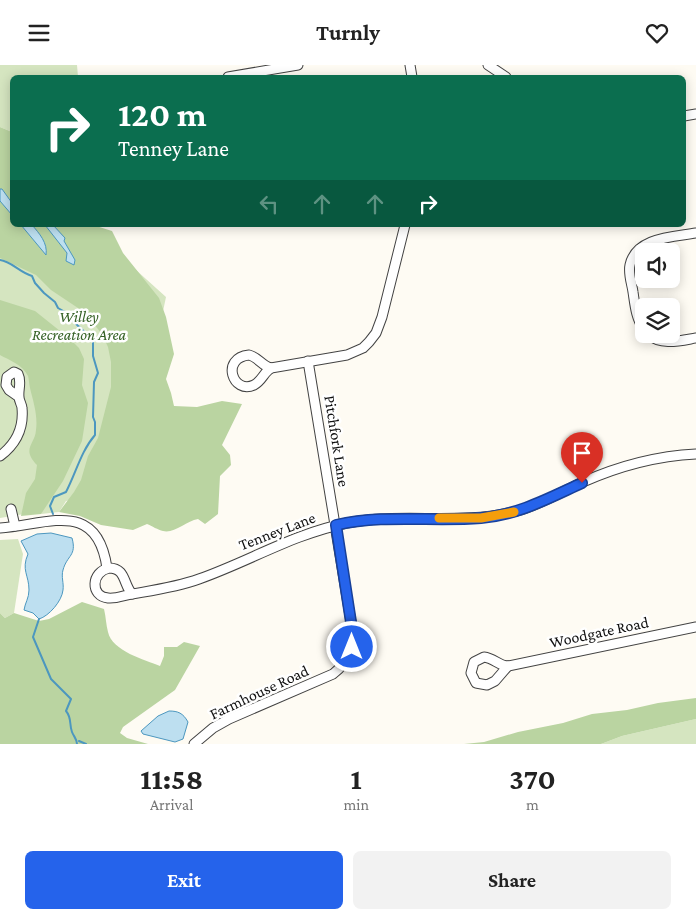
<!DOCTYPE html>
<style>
:root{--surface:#fff;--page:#f2f2f2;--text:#222;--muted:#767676;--accent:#2563eb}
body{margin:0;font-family:"Crimson Pro",serif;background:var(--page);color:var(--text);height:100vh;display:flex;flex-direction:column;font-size:19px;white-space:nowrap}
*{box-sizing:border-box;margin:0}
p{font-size:16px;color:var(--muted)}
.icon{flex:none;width:28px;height:28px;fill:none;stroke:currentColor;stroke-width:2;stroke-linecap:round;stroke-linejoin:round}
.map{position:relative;height:679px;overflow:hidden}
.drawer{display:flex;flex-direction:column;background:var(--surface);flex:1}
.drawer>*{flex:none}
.hud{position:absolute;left:10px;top:10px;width:676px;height:152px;border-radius:8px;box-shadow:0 2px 12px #0003;background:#0b6e4f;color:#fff;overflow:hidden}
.tools{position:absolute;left:635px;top:178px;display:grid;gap:10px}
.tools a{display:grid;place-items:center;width:45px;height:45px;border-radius:8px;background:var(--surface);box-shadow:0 2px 12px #0003;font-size:25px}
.pin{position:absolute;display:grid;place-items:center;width:42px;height:42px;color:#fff;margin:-51px -21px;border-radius:50% 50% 50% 0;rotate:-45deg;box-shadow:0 0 5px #0007}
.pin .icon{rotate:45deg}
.me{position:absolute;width:55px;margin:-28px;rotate:0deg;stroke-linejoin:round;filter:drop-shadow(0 0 4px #0008)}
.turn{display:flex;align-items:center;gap:18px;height:105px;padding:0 25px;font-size:22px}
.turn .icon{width:65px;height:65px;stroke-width:2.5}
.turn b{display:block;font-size:35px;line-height:42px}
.lanes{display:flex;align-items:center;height:48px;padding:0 25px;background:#0003;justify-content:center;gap:25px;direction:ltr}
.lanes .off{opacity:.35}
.eta{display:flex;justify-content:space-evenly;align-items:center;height:85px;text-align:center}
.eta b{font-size:30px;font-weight:700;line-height:35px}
.action{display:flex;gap:10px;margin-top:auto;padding:10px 25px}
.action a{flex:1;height:58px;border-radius:8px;background:var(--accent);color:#fff;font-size:20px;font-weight:700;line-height:58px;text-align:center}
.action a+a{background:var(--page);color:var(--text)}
header{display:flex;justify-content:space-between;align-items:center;height:65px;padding:0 25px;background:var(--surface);font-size:22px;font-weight:700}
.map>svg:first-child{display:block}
</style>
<header><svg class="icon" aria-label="menu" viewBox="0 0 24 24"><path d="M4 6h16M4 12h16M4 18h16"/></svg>Turnly<svg class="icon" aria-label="heart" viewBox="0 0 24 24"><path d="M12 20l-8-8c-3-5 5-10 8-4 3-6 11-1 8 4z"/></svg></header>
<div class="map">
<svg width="696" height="679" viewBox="0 0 696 679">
<rect width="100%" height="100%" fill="#fefbf3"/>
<!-- green -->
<g fill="#d5e5c0">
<polygon points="0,0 77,0 78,12 12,12 12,67 0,62"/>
<polygon points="0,84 12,160 86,160 166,232 150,308 172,417 66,436 59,447 41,449 42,446 0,453"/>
<polygon points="18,474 23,489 14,548 5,553 0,548 0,475"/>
<polygon points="696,654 696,679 601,679 622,671"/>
</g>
<!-- forest -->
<g fill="#bad4a1">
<path d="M0 62 12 67V160H93L112 166 123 188 159 233 166 252 174 289 166 314 171 328 174 341 197 342 222 336 242 339 222 380 230 390 231 400 220 411 218 449 205 459 198 454C186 456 174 469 163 466 158 465 152 461 147 459L133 465 101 460 80 451 59 447 74 427 81 415 88 391 98 373 111 322V297L108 282 102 269 84 247 51 225 36 210 0 193Z"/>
<path d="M0 235 35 246 70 274 79 283 84 294 82 320 88 338 82 376 63 416 41 449 21 451 26 428 35 414 37 400C21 383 35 380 36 365 38 350 33 336 30 323 29 319 29 314 28 311 23 300 9 295 0 290Z"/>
<path d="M82 537 104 544C106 552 106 560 108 567 112 586 145 595 160 601L164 591V582H177L184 577 200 581 175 625 123 662 120 668 127 673 148 679H0V548L5 553 14 548 39 556 49 554Z"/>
<polygon points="696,633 696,654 622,671 601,679 464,679 484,677 518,667 563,658 592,649 627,645 658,638"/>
</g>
<!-- water -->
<g fill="#bddff0" stroke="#4c97bf">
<polygon points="0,124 2,124 12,138 12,150 0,136"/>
<path d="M21 160H32C39 168 48 178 46 190Z"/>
<polygon points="45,160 53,160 65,173 64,176 75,195 74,200 66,196 67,188"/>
<path d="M51 468 72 473C77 491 67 490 63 505 61 512 64 518 63 525 62 536 49 551 39 554L33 548 24 545C25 538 29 533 29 525 29 510 21 505 28 489L21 476 37 469Z"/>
<path d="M169 646C178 646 183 648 188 657L183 674 175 677 143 669 141 666 158 651Z"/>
</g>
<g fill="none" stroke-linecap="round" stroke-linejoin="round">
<!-- stream -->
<g stroke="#4c97bf" stroke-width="2">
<path d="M0 195C11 196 19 207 32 211L35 218 44 228 55 237 58 243 72 251 73 256 93 275V291L98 308 94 317 93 352 95 357V370C81 386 76 408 66 427L54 432 50 441 53 449"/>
<path d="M39 554 33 572 51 614 71 634 66 646C72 653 69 659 72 667 74 672 77 674 77 679"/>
<polyline points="79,676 86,679"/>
</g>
<defs>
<g id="minor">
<polyline points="410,0 412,12"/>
<polyline points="488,0 506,12"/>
<polyline points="228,12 298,0"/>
<polyline points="684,51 696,49"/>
<path d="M644 264C636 254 635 240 633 227 632 219 628 209 630 200 636 172 674 172 696 168"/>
<path d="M647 269C662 281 679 276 696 273"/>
<path d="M249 290C258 292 262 301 271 303 264 307 262 316 254 320 233 330 220 293 249 290Z"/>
<polyline points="271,303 347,290 363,283 369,277 376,268 382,252 405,160"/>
<path d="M0 391C16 379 24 364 22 343 22 340 19 336 19 332 18 324 22 317 18 309L14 307 7 312 6 320 9 325 19 332"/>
<polyline points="11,444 15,461"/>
<path d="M0 463C47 460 97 433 107 503"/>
<path d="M109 503C126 503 123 519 132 529 125 530 116 534 108 533 90 531 91 507 109 503Z"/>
<path d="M132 529C155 525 177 522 199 514 250 496 293 469 347 458 403 447 461 461 517 446 540 440 561 427 583 417 619 401 656 391 696 389"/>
<path d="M484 592C494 593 499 601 508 601L495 616 487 620 476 618 471 608 474 597Z"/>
<polyline points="508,601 696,562"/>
<path d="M194 679 213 663 229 654 333 609C351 595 354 578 351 557L308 296"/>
</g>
</defs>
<!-- minor casing -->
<use href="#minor" stroke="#434343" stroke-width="11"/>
<!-- minor -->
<use href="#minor" stroke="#fff" stroke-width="9"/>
</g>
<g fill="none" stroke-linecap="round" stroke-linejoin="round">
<defs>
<path id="route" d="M352 582 351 557 336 460C385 449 432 457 481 453 518 450 549 433 582 418"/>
</defs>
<!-- route casing -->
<use href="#route" stroke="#184099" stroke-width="12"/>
<!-- route -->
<use href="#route" stroke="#2563eb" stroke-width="9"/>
<!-- slow -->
<polyline stroke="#f59e0b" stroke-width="9" points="439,453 481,453 514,447"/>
</g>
<g text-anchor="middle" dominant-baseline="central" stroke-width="5" stroke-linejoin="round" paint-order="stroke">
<!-- park labels -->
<g font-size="16" font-style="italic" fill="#356126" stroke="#fff">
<text x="79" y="251">Willey<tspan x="79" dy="18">Recreation Area</tspan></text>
</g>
<!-- street labels -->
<g font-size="16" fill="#101010" stroke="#fff">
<text transform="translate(337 376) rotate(81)">Pitchfork Lane</text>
<text transform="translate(277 466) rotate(-21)">Tenney Lane</text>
<text transform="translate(599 567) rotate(-12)">Woodgate Road</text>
<text transform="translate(259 627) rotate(-25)">Farmhouse Road</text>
</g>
</g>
</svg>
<div class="tools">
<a><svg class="icon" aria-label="sound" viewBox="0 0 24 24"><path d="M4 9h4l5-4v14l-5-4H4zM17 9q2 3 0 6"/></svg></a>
<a><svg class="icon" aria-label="layers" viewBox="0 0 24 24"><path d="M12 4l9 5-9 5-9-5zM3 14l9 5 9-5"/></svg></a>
</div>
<div class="pin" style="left:582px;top:418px;background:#d93025"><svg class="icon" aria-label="arrive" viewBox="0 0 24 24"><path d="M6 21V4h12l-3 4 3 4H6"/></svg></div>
<svg class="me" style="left:352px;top:582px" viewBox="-20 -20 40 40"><circle r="17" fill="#2563eb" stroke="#fff" stroke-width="3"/><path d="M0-11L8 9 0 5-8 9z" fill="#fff"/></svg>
<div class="hud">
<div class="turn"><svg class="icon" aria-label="right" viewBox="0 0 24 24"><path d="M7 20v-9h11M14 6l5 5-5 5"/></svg><div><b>120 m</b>Tenney Lane</div></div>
<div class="lanes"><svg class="icon off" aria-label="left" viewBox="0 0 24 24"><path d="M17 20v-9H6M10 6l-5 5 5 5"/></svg><svg class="icon off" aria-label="ahead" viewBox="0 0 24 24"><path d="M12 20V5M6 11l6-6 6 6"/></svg><svg class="icon off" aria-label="ahead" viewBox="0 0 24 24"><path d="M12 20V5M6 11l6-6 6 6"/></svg><svg class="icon" aria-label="right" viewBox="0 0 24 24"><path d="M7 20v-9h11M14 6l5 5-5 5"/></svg></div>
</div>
</div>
<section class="drawer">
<div class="eta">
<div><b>11:58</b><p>Arrival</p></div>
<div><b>1</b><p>min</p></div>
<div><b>370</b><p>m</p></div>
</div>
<div class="action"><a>Exit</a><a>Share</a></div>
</section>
